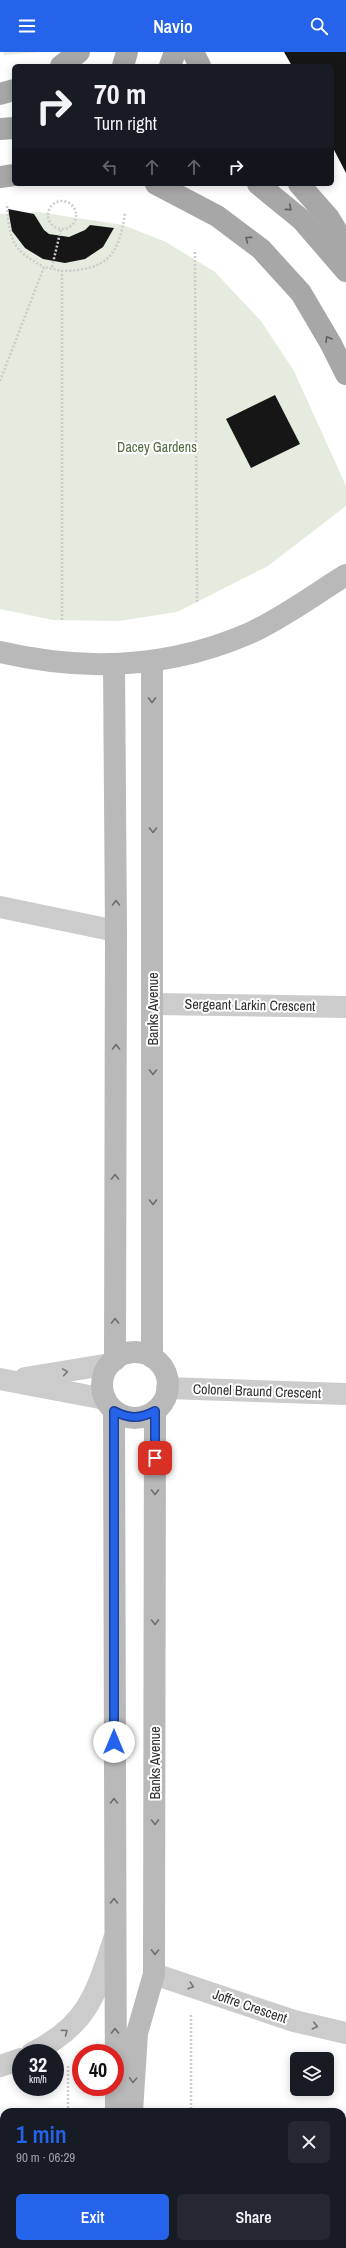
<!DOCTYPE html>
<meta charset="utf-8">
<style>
:root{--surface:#171b24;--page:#242831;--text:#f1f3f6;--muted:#9ea1a6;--accent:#2563eb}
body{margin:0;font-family:"Archivo Narrow",sans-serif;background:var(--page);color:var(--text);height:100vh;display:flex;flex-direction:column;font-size:15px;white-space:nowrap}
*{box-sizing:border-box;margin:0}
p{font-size:13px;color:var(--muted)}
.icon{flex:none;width:22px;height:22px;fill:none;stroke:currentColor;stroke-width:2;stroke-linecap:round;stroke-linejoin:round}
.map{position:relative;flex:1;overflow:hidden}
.drawer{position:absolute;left:0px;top:2056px;width:346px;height:140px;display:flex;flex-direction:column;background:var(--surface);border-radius:12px 12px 0 0;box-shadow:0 2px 10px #0003}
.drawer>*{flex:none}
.hud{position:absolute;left:12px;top:12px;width:322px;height:122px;border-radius:6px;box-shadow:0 2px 10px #0003;background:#171b24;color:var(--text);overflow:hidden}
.buttons{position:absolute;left:290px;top:2000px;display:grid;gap:8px}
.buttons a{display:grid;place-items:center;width:44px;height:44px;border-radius:6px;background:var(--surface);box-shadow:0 2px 10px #0003;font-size:20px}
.speed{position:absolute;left:12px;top:1992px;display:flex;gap:8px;font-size:20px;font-weight:700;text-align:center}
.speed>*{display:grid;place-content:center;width:52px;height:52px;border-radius:50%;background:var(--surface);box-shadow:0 2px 10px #0003;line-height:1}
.speed small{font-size:10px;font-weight:400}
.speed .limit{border:6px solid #d22;background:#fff;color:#111}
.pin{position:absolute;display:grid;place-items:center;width:34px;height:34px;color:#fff;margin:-17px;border-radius:8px;box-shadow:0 2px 6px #0006}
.me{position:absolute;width:44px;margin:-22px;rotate:0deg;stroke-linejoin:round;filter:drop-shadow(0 0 3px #0008)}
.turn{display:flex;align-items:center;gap:14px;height:84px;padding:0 16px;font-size:18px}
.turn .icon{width:52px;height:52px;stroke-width:2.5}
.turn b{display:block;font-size:28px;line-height:34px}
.lanes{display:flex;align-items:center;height:38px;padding:0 16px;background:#0003;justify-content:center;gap:20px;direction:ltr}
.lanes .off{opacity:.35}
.round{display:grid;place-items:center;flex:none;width:42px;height:42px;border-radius:6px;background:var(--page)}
.overview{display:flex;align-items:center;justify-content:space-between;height:68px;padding:0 16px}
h1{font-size:24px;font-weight:600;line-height:30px;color:var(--accent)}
.primary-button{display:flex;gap:8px;margin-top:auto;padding:8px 16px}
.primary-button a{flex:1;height:46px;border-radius:6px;background:var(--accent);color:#fff;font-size:16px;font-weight:600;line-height:46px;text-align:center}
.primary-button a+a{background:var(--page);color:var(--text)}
header{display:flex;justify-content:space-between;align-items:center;height:52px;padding:0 16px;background:var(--accent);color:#fff;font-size:18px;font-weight:600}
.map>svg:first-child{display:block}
</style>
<header><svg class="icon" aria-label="menu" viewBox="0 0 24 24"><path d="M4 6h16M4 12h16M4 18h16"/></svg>Navio<svg class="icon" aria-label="search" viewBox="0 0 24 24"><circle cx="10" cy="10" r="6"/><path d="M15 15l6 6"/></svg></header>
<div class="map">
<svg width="346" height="2196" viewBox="0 0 346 2196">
<rect width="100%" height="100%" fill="#fff"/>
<!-- green -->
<g fill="#e5ebde">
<polygon points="3,0 42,0 4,3"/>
<polygon points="38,160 123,173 166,190 215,220 261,269 294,319 346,434 346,454 268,514 177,560 119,569 53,568 0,557 0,162"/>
</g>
<!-- building -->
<g fill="#161616">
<polygon points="284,0 346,0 346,121 332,94 332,14 292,14"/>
<polygon points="8,157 34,162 44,178 49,182 69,185 85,178 90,173 114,176 103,195 85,207 65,211 43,207 25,196 12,179"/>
<polygon points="275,343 300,392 251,416 226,367"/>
<polygon points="0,2097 4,2097 4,2192 41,2192 41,2196 0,2196"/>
</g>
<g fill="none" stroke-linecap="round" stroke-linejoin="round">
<!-- path -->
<g stroke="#ccc" stroke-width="2.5" stroke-dasharray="2 2" stroke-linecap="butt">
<circle cx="62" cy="163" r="14"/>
<path d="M7 154C10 189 12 198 44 215"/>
<polyline points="195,200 197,550"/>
<polyline points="52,215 61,177"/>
<polyline points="0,329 44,215 62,219"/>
<path d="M62 568V219C107 218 119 204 125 161"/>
<polyline points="191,1963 191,2060"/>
<polyline points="68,2060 68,2013"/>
<polyline points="192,2192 192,2196"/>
<polyline points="68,2196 68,2192"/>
</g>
<!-- street -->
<g stroke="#ccc" stroke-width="22">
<polyline points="0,855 116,879"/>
<polyline points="153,952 346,955"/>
<polyline points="25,1326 110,1312"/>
<polyline points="0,1327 105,1347"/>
<polyline points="167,1336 346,1342"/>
<polyline points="154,1922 294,1969 346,1981"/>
<path d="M32 2001C88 1973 96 1942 114 1887"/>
<polyline points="0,2014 21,2007"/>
</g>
<!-- secondary -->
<g stroke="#b9b9b9" stroke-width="22">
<path d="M0 600C85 620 170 616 250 581 283 566 315 542 346 523"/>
<polyline points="114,612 116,879 115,1308"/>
<circle cx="135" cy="1333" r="33"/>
<polyline points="152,1305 152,609"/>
<polyline points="114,1359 116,2060"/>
<polyline points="132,2060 137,1981 154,1922 155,1359"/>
<polyline points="133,2192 133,2196"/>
<polyline points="116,2196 116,2192"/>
</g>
<!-- primary -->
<g stroke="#a7a7a7" stroke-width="22">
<polyline points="193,0 200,14"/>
<polyline points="61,14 79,0"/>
<polyline points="123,14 127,0"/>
<polyline points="170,14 175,0"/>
<polyline points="0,42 14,38"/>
<polyline points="0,77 14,76"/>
<polyline points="0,125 14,123"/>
<polyline points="156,132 217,164 261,197 301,241 331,292 346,322"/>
<polyline points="258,132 302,168 346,219"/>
<polyline points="299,132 329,166 346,195"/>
</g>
</g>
<!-- one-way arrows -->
<defs><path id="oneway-chevron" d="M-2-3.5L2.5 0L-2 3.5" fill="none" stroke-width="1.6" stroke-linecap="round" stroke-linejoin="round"/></defs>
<g stroke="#5f5f5f">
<use href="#oneway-chevron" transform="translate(289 156) rotate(41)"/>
<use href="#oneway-chevron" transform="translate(248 187) rotate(-143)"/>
<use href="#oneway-chevron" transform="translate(328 287) rotate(-120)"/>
</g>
<g stroke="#6d6d6d">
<use href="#oneway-chevron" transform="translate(152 648) rotate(90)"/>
<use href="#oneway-chevron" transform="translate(153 778) rotate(90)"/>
<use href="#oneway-chevron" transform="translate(116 851) rotate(-90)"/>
<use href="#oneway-chevron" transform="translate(116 995) rotate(-90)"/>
<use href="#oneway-chevron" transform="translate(153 1020) rotate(90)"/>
<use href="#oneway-chevron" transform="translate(115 1125) rotate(-90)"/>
<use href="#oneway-chevron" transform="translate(153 1150) rotate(90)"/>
<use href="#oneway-chevron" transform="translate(115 1269) rotate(-90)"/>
<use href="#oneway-chevron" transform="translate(155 1440) rotate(90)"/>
<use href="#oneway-chevron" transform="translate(155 1570) rotate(90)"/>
<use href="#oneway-chevron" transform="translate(114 1749) rotate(-90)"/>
<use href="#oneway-chevron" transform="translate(155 1770) rotate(90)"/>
<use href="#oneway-chevron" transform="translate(114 1849) rotate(-90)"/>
<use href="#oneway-chevron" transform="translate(155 1900) rotate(91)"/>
<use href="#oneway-chevron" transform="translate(115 1979) rotate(-91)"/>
<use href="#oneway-chevron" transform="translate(133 2028) rotate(93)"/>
</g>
<g stroke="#767676">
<use href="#oneway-chevron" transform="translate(65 1320) rotate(-9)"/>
<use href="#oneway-chevron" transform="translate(191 1934) rotate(18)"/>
<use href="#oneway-chevron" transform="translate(315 1974) rotate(13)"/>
<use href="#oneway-chevron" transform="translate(65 1980) rotate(-37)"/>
</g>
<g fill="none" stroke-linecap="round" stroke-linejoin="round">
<defs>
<path id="route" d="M114 1690V1359C129 1367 140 1367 155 1359V1406"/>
</defs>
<!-- route casing -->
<use href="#route" stroke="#184099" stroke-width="10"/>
<!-- route -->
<use href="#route" stroke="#2563eb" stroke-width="7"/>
</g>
<g text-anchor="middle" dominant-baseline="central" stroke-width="4" stroke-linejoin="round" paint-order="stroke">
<!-- park labels -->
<g font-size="14" fill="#51693e" stroke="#fff">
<text x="157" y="395">Dacey Gardens</text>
</g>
<!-- street labels -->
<g font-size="14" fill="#2f2f2f" stroke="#fff">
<text transform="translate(250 953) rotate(1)">Sergeant Larkin Crescent</text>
<text transform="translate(153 957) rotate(-90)">Banks Avenue</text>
<text transform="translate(257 1339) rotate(2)">Colonel Braund Crescent</text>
<text transform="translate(155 1711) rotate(-90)">Banks Avenue</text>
<text transform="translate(250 1954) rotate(19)">Joffre Crescent</text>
</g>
</g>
</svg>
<div class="buttons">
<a><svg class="icon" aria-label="layers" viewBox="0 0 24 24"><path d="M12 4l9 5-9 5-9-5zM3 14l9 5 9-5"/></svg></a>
</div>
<div class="speed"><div>32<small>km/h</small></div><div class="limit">40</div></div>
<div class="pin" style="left:155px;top:1406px;background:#d93025"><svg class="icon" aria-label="arrive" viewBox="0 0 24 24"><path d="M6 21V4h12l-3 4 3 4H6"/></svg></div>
<svg class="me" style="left:114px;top:1690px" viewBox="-20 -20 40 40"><circle r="19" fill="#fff"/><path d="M0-13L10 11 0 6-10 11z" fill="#2563eb"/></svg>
<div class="hud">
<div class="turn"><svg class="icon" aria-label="right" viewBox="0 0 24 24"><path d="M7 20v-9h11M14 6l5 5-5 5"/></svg><div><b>70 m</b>Turn right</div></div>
<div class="lanes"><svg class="icon off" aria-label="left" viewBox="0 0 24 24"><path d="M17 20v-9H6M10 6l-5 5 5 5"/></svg><svg class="icon off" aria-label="ahead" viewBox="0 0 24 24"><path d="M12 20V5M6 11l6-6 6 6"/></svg><svg class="icon off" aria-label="ahead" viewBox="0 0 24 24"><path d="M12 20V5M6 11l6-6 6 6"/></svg><svg class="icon" aria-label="right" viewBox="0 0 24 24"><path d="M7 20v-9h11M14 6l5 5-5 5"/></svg></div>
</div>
<section class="drawer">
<div class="overview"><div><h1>1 min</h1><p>90 m · 06:29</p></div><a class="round"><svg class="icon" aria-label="close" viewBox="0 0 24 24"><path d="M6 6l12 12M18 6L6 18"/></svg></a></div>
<div class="primary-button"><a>Exit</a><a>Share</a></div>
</section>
</div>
